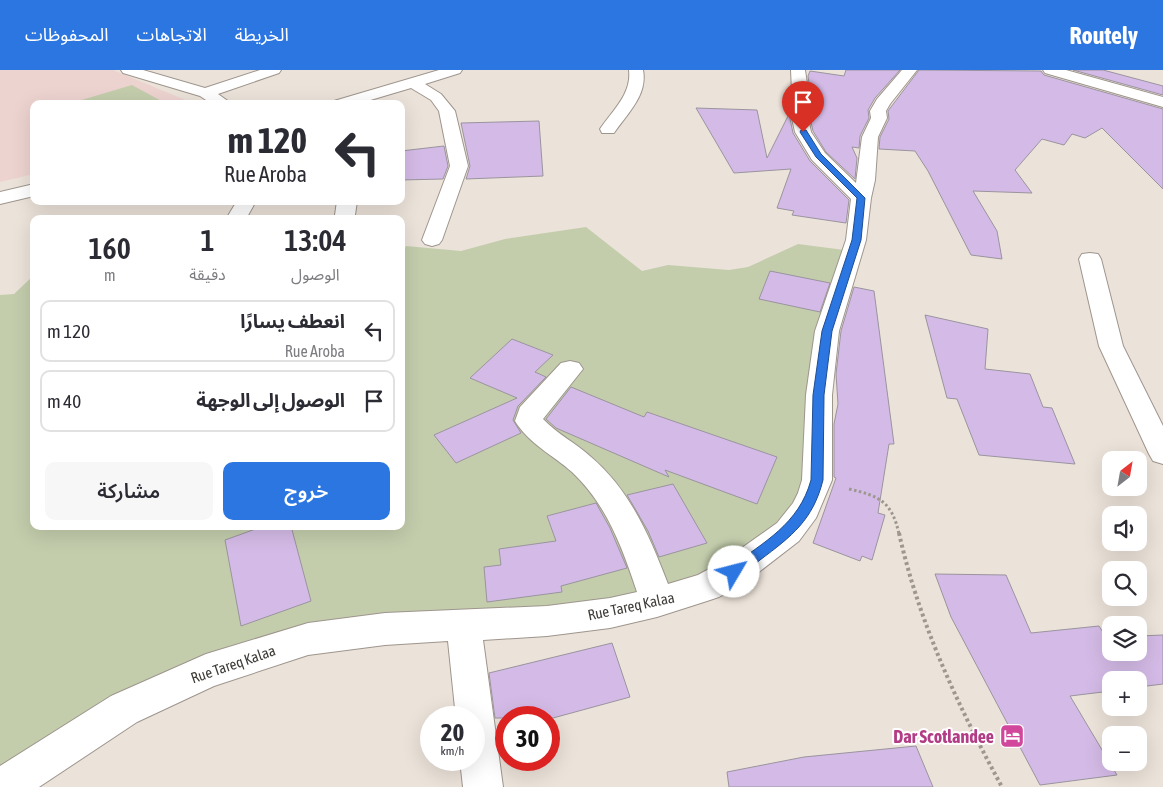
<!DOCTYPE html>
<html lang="ar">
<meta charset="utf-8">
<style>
:root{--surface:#fff;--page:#f7f7f7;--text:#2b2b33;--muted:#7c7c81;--line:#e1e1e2;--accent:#2c76e2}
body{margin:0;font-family:"Asap Condensed","Noto Sans Arabic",sans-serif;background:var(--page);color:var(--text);direction:rtl;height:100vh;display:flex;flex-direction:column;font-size:19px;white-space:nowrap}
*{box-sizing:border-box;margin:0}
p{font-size:16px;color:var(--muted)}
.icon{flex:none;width:28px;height:28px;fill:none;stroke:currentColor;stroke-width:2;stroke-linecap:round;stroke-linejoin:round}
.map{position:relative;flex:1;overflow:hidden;direction:ltr}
.sheet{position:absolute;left:30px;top:145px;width:375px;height:315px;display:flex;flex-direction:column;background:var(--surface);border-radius:10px;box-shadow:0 5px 20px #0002;direction:rtl}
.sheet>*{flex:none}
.hud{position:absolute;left:30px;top:30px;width:375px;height:105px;border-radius:10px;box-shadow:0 5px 20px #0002;direction:rtl;background:#fff;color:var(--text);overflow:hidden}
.needle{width:32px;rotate:31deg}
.controls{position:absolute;left:1102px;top:381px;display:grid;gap:10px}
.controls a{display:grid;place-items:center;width:45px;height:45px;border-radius:10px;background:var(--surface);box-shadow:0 5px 20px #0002;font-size:25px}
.speed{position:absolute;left:420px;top:636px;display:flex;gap:10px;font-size:25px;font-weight:700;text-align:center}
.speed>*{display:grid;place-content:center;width:65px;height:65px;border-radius:50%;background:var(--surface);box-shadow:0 5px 20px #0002;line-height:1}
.speed small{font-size:12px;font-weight:400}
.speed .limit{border:8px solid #d22;background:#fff;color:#111}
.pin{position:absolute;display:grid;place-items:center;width:42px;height:42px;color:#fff;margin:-51px -21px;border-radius:50% 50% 50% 0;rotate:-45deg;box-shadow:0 0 5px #0007}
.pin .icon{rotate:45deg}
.me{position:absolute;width:55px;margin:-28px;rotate:53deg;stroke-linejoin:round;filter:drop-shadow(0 0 4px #0008)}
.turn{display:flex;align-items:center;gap:18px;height:105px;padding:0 15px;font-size:22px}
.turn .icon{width:65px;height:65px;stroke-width:2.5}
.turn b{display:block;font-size:35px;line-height:42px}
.eta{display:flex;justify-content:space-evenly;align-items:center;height:85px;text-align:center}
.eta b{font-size:30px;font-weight:600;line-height:35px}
.action{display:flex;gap:10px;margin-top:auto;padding:10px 15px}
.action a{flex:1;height:58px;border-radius:10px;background:var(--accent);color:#fff;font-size:20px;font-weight:600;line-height:58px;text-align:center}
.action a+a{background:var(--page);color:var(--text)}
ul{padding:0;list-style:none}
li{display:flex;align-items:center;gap:15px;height:62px;margin:0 10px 8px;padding:0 5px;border:2px solid var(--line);border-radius:10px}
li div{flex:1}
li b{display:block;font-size:19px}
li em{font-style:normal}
header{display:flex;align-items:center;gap:30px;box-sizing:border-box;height:70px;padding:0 25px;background:var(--accent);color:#fff}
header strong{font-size:24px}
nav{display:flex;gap:28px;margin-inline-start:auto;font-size:18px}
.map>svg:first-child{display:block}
</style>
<header>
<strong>Routely</strong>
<nav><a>الخريطة</a><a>الاتجاهات</a><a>المحفوظات</a></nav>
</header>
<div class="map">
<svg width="1163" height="717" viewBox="0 0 1163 717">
<rect width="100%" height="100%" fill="#ebe2d9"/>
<!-- education -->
<polygon fill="#edd3d0" points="0,0 113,0 195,34 34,34 34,104 0,112"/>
<!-- green -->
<g fill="#c3cdac">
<polygon points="132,15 167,34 68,34"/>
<polygon points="586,157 642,201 668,195 729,200 748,197 798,174 852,181 845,209 813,423 707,517 308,569 0,717 0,225 14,224 34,205 34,456 401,456 401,186 406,176 461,181 505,169"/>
</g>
<!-- building -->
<g fill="#d4bbe7" stroke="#9a949e">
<polygon points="846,0 900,0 875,28 868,40 869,48 860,66 859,78 852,77 857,88 855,109 826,82 813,61 808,39 810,21 808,6 810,1 844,6"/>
<polygon points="919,0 1041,1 1044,5 1163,39 1163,119 1102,58 1085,68 1072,64 1064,75 1042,69 1015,100 1032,123 973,121 997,161 1002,189 971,185 928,101 915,81 879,79 880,67 889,49 888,41"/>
<polygon points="1073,0 1103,0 1163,16 1163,25"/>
<polygon points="696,38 757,40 767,88 789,44 793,63 810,91 849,130 846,153 792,145 794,141 777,138 791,99 734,103"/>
<polygon points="539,51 543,106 466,109 470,96 461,53"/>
<polygon points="444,76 448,96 443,109 401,110 401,81"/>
<polygon points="770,201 830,213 820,242 759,229"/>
<polygon points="854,217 874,221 894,374 889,374 878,443 885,445 872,490 862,486 860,491 813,473 836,408 834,407 834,354 838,334 836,304 841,261"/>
<polygon points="925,245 988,259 985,299 1030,304 1043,337 1052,338 1075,394 979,385 957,329 947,328"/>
<polygon points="512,269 553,285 535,302 546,307 518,336 513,350 521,363 456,393 434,365 517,328 470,308"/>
<polygon points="571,317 644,347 647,342 777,387 757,434 665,400 669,407 556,358 546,349"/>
<polygon points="673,414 707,473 659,487 648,461 627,425"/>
<polygon points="596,433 610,458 627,498 561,516 562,522 487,532 484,497 501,495 499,479 556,471 547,446"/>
<polygon points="264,456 291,456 311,531 241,556 225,470"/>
<polygon points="935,504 1006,505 1031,563 1099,556 1106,567 1111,566 1111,582 1139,582 1139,566 1163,565 1163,614 1139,617 1139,610 1111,610 1111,621 1070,626 1117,705 1040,715 951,547"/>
<polygon points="612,573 630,627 553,648 495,648 489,603"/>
<polygon points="916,676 933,717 729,717 727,702 804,687"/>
</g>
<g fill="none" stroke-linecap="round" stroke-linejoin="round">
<defs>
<g id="street">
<polygon points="121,0 143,0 205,18 260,0 281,0 279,3 218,24 232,34 212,34 200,26 123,3"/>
<polygon points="439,0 462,0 460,3 425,14 441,24 455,41 468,96 442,170 439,174 432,176 425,174 422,170 450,96 439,41 431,30 411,18 357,34 332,34 334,31"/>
<path d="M629 0H643C648 25 627 44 614 63H602L600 59C612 41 632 24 629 0Z"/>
<path d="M791 0H805L808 21 806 39 811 62 825 83 856 113 862 67 871 48 870 41 877 29 902 0H917L890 34 886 41 887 48 878 67 875 110 871 128 866 170 839 261 832 325V410L816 448 799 471 746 512 719 527 707 531 657 547 610 558 547 566 483 570 503 717H463L460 690H474V648H456L448 571 385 575 308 585 214 616 137 652 39 717H0V696L111 626 206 584 308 553 385 543 547 536 610 528 637 522C622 477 607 435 572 402 553 385 529 374 515 351L520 337 561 293 570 291 579 293 583 299 543 349C557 364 576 373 591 387 630 420 650 467 668 514L698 505 722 492 777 453 793 433 798 423 802 410 806 325 815 261 846 170 851 129 812 90 795 62 790 39 792 21Z"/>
<polygon points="1043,0 1066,0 1163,27 1163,37 1045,3"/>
<polygon points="34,114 34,126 0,134 0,122"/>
<polygon points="237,131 256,131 246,149 226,149"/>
<polygon points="337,131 357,131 355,145 352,149 338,149 335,145"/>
<polygon points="1090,183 1098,184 1101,189 1123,276 1163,356 1163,394 1153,391 1149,384 1099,276 1079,189 1082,184"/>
</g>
</defs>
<!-- street casing -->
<use href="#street" stroke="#9e958d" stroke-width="2"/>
<!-- path-far1 -->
<path stroke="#9d9790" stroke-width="3" stroke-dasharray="2.5 2.5" stroke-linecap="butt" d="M849 419C880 426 892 432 899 464"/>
<!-- path -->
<path stroke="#9d9790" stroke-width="4" stroke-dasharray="3 3" stroke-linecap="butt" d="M899 463C919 553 958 636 1002 717"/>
<!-- street -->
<use href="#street" fill="#fff" fill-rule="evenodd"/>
</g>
<!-- route -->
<path fill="#2c76e2" stroke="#1d4d93" d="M801 60H806L821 84 865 128 861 170 832 261 824 325 823 410C813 450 792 466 760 490 752 496 744 504 734 507L729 506 727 502 729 498C764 472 799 454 811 410L813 325 822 261 852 170 857 128 816 87 800 62Z"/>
<!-- icons -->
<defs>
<symbol id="hotel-square" viewBox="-11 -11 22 22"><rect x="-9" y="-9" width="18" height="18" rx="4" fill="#d1479c" stroke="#fff"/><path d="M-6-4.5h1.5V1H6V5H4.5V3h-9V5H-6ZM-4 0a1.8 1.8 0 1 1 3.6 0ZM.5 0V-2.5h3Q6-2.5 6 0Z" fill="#fff"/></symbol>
</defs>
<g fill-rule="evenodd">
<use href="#hotel-square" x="998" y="652" width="28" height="28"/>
</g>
<g text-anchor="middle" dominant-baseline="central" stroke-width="4" stroke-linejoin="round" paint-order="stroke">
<!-- street labels -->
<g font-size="15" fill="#3f3c38" stroke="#fff">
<text transform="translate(631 536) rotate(-12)">Rue Tareq Kalaa</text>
<text transform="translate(233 594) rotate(-19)">Rue Tareq Kalaa</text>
</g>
<!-- near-hotel labels -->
<g font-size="18" font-weight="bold" fill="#b23c85" stroke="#fff" text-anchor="end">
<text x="994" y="666">Dar Scotlandee</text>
</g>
</g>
</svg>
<div class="controls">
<a><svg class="needle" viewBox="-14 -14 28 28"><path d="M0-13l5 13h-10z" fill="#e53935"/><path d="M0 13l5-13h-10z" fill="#7c7c81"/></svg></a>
<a><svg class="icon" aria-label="sound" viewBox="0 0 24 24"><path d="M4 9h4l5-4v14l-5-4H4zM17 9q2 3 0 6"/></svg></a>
<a><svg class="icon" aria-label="search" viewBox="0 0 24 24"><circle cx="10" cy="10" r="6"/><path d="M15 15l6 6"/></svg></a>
<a><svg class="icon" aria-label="layers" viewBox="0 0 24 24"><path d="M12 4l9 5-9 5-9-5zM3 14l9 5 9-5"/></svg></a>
<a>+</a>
<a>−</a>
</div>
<div class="speed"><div>20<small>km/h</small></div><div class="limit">30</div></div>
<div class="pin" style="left:803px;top:62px;background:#d93025"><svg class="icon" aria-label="arrive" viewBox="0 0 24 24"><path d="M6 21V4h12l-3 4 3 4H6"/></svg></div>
<svg class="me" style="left:734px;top:502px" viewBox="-20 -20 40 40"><circle r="19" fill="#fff"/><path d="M0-13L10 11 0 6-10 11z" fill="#2c76e2"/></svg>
<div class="hud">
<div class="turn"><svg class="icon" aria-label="left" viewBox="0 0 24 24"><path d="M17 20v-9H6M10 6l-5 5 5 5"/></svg><div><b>120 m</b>Rue Aroba</div></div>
</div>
<section class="sheet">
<div class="eta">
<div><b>13:04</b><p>الوصول</p></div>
<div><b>1</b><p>دقيقة</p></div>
<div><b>160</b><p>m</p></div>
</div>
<ul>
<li><svg class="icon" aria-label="left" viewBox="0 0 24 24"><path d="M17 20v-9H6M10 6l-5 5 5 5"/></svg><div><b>انعطف يسارًا</b><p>Rue Aroba</p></div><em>120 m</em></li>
<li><svg class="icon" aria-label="arrive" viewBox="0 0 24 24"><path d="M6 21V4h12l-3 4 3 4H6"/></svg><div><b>الوصول إلى الوجهة</b></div><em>40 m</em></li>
</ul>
<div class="action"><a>خروج</a><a>مشاركة</a></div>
</section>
</div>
